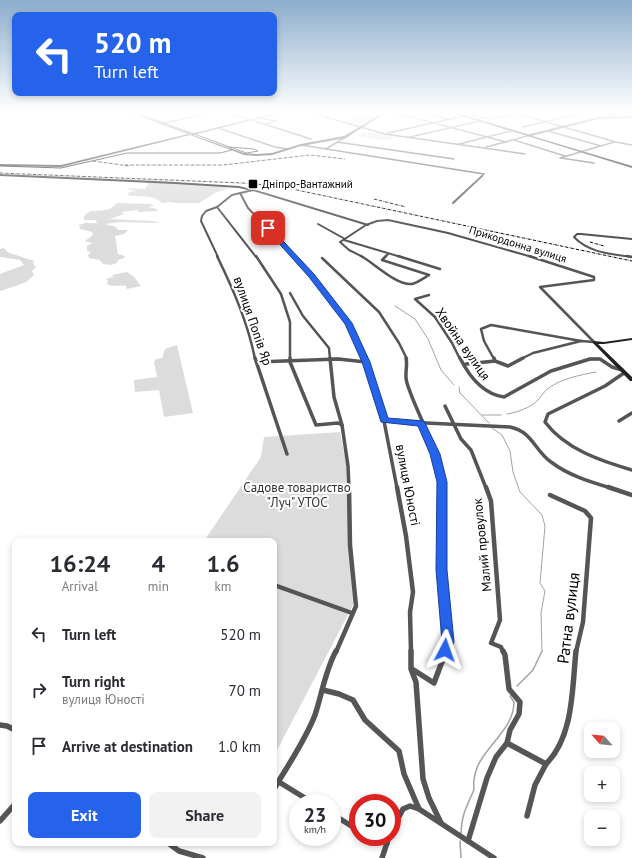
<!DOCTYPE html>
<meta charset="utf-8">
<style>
:root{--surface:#fff;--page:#f2f2f3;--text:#2b2b33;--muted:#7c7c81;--accent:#2563eb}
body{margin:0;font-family:"PT Sans",sans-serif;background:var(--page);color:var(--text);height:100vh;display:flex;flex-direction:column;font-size:15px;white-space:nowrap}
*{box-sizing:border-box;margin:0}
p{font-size:13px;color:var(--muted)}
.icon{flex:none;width:22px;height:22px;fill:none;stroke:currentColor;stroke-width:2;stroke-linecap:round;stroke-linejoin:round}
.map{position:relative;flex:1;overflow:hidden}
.drawer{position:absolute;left:12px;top:538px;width:265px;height:308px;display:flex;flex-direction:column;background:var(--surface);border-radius:8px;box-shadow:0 2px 6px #0003}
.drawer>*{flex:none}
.top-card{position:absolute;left:12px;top:12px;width:265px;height:84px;border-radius:8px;box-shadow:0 2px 6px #0003;background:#2563eb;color:#fff;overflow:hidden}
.needle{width:26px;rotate:297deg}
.buttons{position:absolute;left:584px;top:722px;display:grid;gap:8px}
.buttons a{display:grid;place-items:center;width:36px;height:36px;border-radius:8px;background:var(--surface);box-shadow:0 2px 6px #0003;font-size:20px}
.speed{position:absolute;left:289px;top:794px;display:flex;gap:8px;font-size:20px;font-weight:700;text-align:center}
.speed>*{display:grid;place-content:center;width:52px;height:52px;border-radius:50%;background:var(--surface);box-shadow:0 2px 6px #0003;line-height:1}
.speed small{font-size:10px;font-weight:400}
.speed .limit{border:6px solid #d22;background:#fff;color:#111}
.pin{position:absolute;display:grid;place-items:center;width:34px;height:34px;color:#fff;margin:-17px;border-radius:8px;box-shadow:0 2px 6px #0006}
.me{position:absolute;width:44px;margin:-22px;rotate:4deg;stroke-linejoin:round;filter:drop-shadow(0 0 3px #0008)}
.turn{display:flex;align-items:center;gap:14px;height:84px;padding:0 16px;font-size:18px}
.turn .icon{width:52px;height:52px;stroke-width:2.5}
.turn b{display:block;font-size:28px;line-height:34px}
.eta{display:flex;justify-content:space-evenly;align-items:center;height:68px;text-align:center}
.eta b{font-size:24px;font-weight:800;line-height:28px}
.primary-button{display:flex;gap:8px;margin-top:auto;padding:8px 16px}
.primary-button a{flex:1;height:46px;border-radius:8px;background:var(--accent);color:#fff;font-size:16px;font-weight:800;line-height:46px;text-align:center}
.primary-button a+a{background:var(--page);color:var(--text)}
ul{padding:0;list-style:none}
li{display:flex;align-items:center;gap:12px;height:56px;padding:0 16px}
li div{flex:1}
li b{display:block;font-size:15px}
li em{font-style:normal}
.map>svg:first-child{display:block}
</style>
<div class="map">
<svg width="632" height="858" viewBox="0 0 632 858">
<rect width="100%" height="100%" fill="#fff"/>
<!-- green -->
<g fill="#dcdcdc">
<path d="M360 112H384C370 121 361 127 344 122Z"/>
<path d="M367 132 396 137C387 143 371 138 361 137L357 135Z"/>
<polygon points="4,174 156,180 198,185 8,175"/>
<path d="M147 183H170L229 188 215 193 199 203H176L170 202 162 203C155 194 139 198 128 195L129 192 136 191 128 189 129 188 145 189 148 185Z"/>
<path d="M117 203 151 204 154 206 148 207 157 209V211L139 212 137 210 121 212 124 214 110 219 152 221 161 223 120 222 105 224 116 227 118 230H128L124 234 115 236 118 254 125 256 124 258 118 260 117 263 111 265 103 264 100 260 89 258 88 255 91 252 87 251V246L92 243 85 241 93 235 92 232 80 229 79 225 85 223H97L96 220H84V217C89 208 96 212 105 210 110 210 114 206 117 203Z"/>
<polygon points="4,248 7,252 34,261 33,264 36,267 32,271 34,275 26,282 16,286 0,291 0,274 24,265 20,260 0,257 0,249"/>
<path d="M127 272 134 277 141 286 127 289 126 286C119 284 113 288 107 284L108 281 106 279 113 277 112 275Z"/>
<polygon points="177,345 193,413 164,417 159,390 135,392 134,380 157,377 154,362 156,359 162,358 165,349"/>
<polygon points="340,432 347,468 353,605 274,756 274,541 204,541 261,457 264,437"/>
</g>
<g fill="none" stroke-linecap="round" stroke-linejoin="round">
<!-- stream-far1 -->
<g stroke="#a3a3a3" stroke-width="1">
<polyline points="395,306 415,319 428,339 441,370 454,385"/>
<polyline points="459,387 460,393 489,423"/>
<path d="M507 414C518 412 530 408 538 400 541 397 543 393 546 390 559 379 580 375 596 372"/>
<polyline points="482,415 501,415"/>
<polyline points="492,428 502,435 510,451 513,472 520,492 542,515 545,526 540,583 545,591 541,613 542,652"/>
</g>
<!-- stream -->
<g stroke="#a3a3a3" stroke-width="1.5">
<polyline points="517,686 533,670 542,651"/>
<path d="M461 833C462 814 466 808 473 792 475 789 473 784 474 780 475 773 477 766 481 760 492 741 514 726 514 702L510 696"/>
<polyline points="460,841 461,858"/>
</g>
<!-- street-far5 -->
<g stroke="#555" stroke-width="1.5">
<polyline points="226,112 311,139"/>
<polyline points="308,112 385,134 525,154"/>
<polyline points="392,112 506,142"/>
<polyline points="419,112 447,119"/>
<polyline points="511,112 616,142 632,145"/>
<polyline points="600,112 617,117"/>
<polyline points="610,112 627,117"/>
<polyline points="319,115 327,112"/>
<polyline points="472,115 488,119"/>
<polyline points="261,118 276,121 265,124"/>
<polyline points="493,118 513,114"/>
<polyline points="161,124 214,112"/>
<polyline points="523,127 585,112"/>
<polyline points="218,128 275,147 288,149"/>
<polyline points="548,131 601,146"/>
<polyline points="388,133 481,112"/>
<polyline points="410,137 480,121"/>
<polyline points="514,140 565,156"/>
<polyline points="337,142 454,159"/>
<polyline points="459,144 511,131"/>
<polyline points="301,145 484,174 481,177"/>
<polyline points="486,147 531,135"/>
<polyline points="326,149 346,137"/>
<polyline points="560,158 614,142"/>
<polyline points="561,158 594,163"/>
</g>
<!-- street-far4 -->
<g stroke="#555" stroke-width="2">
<polyline points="240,193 248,208 295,257"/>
<polyline points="453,203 482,176"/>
<polyline points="217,207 256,257"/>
<polyline points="318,224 345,239"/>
<path d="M632 239 581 234H577L574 237C589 253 611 254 632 257"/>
<polyline points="344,240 401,257"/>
<polyline points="218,257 201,221 202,216 206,211 217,207 232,195 253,190 368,225"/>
<polyline points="363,257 349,250 340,242 366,225 377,221 388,220 448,233 532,257"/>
<polyline points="385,257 388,254"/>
</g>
<!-- street-far3 -->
<g stroke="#555" stroke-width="2.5">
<path d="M217 256C233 289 248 323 255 359"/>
<polyline points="256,256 281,294 290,322 290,359"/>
<polyline points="295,256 348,323 365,359"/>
<path d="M361 256C374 263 397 286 412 284 417 283 424 278 429 275"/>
<polyline points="386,256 382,260 429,275"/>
<polyline points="398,256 440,269"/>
<polyline points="529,256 594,277 594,280 540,287 594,342"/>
<polyline points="627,256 632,257"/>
<polyline points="322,258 379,312 399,343 407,359"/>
<polyline points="290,293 303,316 329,348 330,359"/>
<polyline points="429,295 415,299 435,317 452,343 460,359"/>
<polyline points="581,341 594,342"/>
<polyline points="329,359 341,359"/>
<polyline points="494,359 484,341 481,329 491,325 581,341"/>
<polyline points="521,359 533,353 581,341"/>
<polyline points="589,359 600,359"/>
</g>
<!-- street-far2 -->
<g stroke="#555" stroke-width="3.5">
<polyline points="255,358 287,454"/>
<polyline points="290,358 290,362 316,425 338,423 342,425"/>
<polyline points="330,358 334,397 342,425 348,466 349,488"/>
<polyline points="364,358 384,421 397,488"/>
<path d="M406 358C408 366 404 375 407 383 417 416 442 453 442 488"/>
<path d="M460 358C469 376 483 394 504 397L551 371 590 359H600L612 367 622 370"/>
<polyline points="494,358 495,361 508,366 523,358"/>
<polyline points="257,362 338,359 366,362"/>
<polyline points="466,364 495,361"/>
<path d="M624 373 605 386 548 414 545 422C565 449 601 461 632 470"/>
<polyline points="445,406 461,439 471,450 486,488"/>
<path d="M384 421 510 427C533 432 534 450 551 462 568 475 590 482 611 488"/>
<polyline points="619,421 632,413"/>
</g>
<!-- street-far1 -->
<g stroke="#555" stroke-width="4.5">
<polyline points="397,487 406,536 413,592 410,612 411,652"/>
<polyline points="442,487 442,570 448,642 445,652"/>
<polyline points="486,487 491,501 500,620 491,643 501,647 503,652"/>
<polyline points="608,487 632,495"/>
<polyline points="550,495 585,511 591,518 583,622 576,652"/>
<polyline points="274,585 352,613"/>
<polyline points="336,652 356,606 350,545 349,487"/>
</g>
<!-- street -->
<g stroke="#555" stroke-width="5.5">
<polyline points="411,651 411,669 416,682 423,779 429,798 441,823"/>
<polyline points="442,660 445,651"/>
<polyline points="412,669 434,683 443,659"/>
<polyline points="323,690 339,694 353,700 365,720 399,751 404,774 419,809"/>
<polyline points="0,725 7,726 15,730"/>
<path d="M507 743 546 764C574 736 572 688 576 651"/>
<polyline points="279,782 313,803"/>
<path d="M274 789C288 765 305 741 315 715 322 694 325 671 336 651"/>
<polyline points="332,814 358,830"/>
<polyline points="527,816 535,785 546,764"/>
<polyline points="0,821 15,804"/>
<polyline points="392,830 403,809 410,806 419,809 494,858"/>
<polyline points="374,837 387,843"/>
<polyline points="468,841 487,778 496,757 507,743 510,730 519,714 520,702 509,689 505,655 503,651"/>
<polyline points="168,843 179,851 203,858"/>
<polyline points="382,858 389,837"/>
</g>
<!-- secondary -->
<g fill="#222" fill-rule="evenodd">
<polygon points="128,112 132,112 191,134 279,112 284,112 193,135 244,153 257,154 272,153 301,144 344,136 384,112 387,112 346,138 301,146 272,155 257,156 244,155 190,135 61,167 0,166 0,164 61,165 188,134"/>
<polygon points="449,112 454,112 530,135 530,134 599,117 632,116 632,118 599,119 531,136 632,166 632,168"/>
<polygon points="0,174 175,182 239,186 254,190 253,191 239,188 175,184 0,176"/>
<polygon points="632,338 632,340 604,344 598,344 632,377 632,381 630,381 592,342 594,341 604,342"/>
</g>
<!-- tram -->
<g stroke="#000" stroke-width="1">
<polyline points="452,112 632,167"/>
<polygon points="230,147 254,149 258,151 247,153"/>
<polyline points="0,166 61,168 127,153 220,153 232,150 230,147 133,112"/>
</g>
<!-- rail -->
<g stroke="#000" stroke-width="1" stroke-dasharray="3 1 0.5 1" stroke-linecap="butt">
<polyline points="93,161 129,166"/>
<polyline points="125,165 223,165 310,155 345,159"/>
<polyline points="0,173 242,183 278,186 632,261"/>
<polyline points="374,199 406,207"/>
<polyline points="590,242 604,246"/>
</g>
</g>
<!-- sky -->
<linearGradient id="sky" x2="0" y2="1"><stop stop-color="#8cadcc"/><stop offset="0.48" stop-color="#fff"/><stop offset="1" stop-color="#fff" stop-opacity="0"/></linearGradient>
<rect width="632" height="233" fill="url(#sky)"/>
<!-- route -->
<polygon fill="#2563eb" stroke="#184099" points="266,227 270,227 314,274 352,323 370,362 388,418 424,421 440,454 447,482 447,570 454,642 450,654 445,656 441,654 439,650 442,642 436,570 437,482 430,454 418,426 381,422 362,362 345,324 309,277 266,229"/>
<!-- markers -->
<rect fill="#000" stroke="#fff" stroke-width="1.5" x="248" y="179" width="10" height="10" rx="2"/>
<g text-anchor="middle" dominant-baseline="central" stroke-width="4" stroke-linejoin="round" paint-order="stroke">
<!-- far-poi labels -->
<g font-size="11" fill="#000" stroke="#fff" text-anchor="start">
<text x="262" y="184">Дніпро-Вантажний</text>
</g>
<!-- far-street labels -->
<g font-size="11" fill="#000" stroke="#fff">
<text transform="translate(518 244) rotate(17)">Прикордонна вулиця</text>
</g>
<!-- street labels -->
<g font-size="13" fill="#000" stroke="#fff">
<text transform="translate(253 321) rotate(71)">вулиця Попів Яр</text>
<text transform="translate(463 344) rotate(55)">Хвойна вулиця</text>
<text transform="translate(408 485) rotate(79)">вулиця Юності</text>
<text transform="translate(482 545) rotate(-96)">Малий провулок</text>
</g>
<!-- park labels -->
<g font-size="13" fill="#333" stroke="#fff">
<text x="297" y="487">Садове товариство<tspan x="297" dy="15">"Луч" УТОС</tspan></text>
</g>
<!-- near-street labels -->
<g font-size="16" fill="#000" stroke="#fff">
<text transform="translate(568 618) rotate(-83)">Ратна вулиця</text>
</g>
</g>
</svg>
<div class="buttons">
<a><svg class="needle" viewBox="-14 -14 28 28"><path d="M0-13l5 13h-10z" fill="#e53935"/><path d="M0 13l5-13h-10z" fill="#7c7c81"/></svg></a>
<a>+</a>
<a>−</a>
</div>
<div class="speed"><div>23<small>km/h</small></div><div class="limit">30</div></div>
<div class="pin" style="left:268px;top:228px;background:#d93025"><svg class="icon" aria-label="arrive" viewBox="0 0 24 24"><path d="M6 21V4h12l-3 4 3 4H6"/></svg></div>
<svg class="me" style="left:445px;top:650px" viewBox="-20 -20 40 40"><path d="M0-17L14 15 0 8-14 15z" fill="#2563eb" stroke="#fff" stroke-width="4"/></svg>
<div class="top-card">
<div class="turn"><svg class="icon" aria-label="left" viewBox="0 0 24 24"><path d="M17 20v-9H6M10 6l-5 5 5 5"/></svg><div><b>520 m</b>Turn left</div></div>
</div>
<section class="drawer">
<div class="eta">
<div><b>16:24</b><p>Arrival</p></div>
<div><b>4</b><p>min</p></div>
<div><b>1.6</b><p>km</p></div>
</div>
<ul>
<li><svg class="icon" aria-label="left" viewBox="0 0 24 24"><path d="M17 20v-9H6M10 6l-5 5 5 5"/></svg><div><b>Turn left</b></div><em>520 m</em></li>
<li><svg class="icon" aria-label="right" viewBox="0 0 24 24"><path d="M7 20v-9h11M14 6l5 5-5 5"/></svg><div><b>Turn right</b><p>вулиця Юності</p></div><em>70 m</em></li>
<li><svg class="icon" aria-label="arrive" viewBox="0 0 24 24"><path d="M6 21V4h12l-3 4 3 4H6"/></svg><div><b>Arrive at destination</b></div><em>1.0 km</em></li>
</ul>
<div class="primary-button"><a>Exit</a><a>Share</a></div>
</section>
</div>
